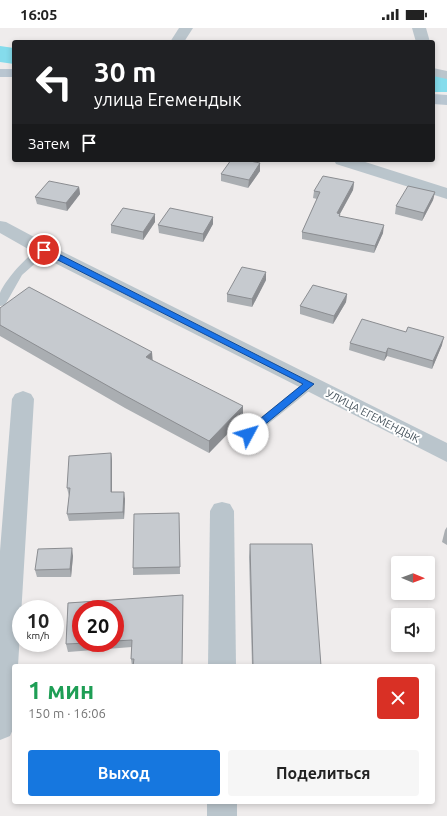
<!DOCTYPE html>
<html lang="ru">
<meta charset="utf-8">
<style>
:root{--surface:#fff;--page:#f6f6f6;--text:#222;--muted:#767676;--accent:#1677df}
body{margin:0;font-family:Ubuntu,sans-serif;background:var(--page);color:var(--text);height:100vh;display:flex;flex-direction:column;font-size:15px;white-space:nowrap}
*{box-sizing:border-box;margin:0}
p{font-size:13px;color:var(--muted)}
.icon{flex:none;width:22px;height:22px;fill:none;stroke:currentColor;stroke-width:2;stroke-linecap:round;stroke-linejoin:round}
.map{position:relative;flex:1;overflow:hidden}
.panel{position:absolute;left:12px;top:636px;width:423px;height:140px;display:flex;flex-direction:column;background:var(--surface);border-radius:4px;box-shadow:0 2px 6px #0003}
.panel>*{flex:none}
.banner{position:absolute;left:12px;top:12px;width:423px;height:122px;border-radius:4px;box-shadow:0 2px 6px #0003;background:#202124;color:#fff;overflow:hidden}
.needle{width:26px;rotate:91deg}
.buttons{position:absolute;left:391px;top:528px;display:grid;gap:8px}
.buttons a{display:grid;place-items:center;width:44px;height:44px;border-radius:4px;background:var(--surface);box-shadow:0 2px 6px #0003;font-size:20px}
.speed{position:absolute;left:12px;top:572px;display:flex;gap:8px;font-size:20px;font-weight:700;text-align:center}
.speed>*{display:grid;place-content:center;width:52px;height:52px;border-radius:50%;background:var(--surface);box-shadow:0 2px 6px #0003;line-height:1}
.speed small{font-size:10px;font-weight:400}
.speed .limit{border:6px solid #d22;background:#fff;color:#111}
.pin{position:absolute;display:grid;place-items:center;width:34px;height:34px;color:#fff;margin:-17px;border:2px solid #fff;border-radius:50%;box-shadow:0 1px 4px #0007}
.me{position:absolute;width:44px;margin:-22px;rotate:51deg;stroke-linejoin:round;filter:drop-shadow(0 0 3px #0008)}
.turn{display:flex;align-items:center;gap:14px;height:84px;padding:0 16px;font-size:18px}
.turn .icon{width:52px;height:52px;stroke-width:2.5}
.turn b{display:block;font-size:28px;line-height:34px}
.then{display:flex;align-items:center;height:38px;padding:0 16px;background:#0003;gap:8px;font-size:15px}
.round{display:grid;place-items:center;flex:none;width:42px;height:42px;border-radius:4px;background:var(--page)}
.head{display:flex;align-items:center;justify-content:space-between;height:68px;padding:0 16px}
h1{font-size:24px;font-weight:700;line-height:30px;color:#1e9e55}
.cta{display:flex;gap:8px;margin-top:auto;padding:8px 16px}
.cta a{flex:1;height:46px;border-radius:4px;background:var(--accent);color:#fff;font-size:16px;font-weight:700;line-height:46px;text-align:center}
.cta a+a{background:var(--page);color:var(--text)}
.status{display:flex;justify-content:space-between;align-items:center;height:28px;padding:0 20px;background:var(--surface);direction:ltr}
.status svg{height:11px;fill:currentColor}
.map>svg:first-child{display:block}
</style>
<div class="status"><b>16:05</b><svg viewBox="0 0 49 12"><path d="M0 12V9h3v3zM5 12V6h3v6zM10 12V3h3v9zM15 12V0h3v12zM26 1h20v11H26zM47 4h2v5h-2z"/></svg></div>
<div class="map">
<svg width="447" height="788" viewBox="0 0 447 788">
<rect width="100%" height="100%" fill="#efecec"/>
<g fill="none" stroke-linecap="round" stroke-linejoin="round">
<!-- river -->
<g fill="#85dcec" fill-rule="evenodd">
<polygon points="0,18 14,20 14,36 0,34"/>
<rect x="433" y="48" width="14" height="16"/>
</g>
<!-- service -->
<g fill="#bac5cc" fill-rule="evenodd">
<path d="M44 219 48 220 49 222 48 224 22 247 5 277 0 278C0 274 0 269 0 265 5 252 31 222 44 219Z"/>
<polygon points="310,352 314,353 316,356 314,359 252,409 244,409 242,406 244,403 306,353"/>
</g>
<!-- minor -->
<g fill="#bac5cc" fill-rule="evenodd">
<polygon points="179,0 193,0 184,14 170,14"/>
<polygon points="412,0 426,0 430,14 416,14"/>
<polygon points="433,40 447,43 447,51 433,48"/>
<polygon points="334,132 359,132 447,160 447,171 336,136"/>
<polygon points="0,193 6,194 51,218 447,415 447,434 37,226 0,205"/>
<polygon points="23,363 31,366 34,371 18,638 14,638 14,699 10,708 0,712 0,523 12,371 15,366"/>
<polygon points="222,474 230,476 234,483 236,638 208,638 210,483 214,476"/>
<rect x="207" y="774" width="30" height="14"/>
</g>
<!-- secondary -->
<g fill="#b9c6d1" fill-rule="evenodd">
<rect x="0" y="41" width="14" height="8"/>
<polygon points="433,66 447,67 447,77 433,76"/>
</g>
</g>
<!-- wall -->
<g fill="#aaaeb2" fill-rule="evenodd">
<polygon points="260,135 260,143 248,160 221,153 221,146"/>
<polygon points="354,154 353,162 340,186 340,188 383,205 374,225 302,211 302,204 317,171 313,170 314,163"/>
<polygon points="79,159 80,166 67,183 37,176 35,169"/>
<polygon points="435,164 433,172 422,193 395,186 396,178"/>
<polygon points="213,189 213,196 203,214 159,205 158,197"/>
<polygon points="155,194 143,212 111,205 111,197"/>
<polygon points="266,252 252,279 227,274 227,266"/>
<polygon points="347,266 346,274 333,296 300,286 300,278"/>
<polygon points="0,280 152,324 152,332 243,390 209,425 125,380 0,308"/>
<polygon points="350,315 442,317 432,341 387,328 384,333 349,322"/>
<polygon points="111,425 112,433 112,464 125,471 124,491 69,493 67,486 69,468 67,460"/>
<polygon points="179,492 180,546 133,547 133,540"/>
<polygon points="447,499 447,517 442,514 445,502"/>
<polygon points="250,516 321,638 252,638 249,529"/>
<polygon points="73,528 71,549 37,549 35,542"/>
<path d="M183 567 182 638H132L131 631 132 619 68 624 66 616 68 575ZM81 581H115V615H81Z"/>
</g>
<!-- shaded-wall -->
<g fill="#8b8d91">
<polygon points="260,135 260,143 248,160 249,152"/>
<polygon points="354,154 353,162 336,193 337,185"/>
<polygon points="79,159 80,166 67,183 66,175"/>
<polygon points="435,164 433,172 422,193 424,185"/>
<polygon points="155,186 155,194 143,212 143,204"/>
<polygon points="213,189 213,196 203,214 203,206"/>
<polygon points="384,197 383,205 374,225 375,218"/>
<polygon points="266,244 266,252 252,279 252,271"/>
<polygon points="347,266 346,274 333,296 334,288"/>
<polygon points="444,309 442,317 432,341 433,333"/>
<polygon points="388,320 387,328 384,333 386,325"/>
<polygon points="152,324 153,336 146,329"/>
<polygon points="243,378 243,390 209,425 209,413"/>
<polygon points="111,425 112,433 112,472 111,464"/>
<polygon points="124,464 125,471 124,491 123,484"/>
<polygon points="72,520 73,528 71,549 70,541"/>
</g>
<!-- building -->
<g fill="#c6cacf" stroke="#8b8d91">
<polygon points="231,132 245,132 260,135 249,152 221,146"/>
<polygon points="323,148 354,154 337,185 340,186 339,188 384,197 375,218 302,204 320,164 314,163"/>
<polygon points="49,153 79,159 66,175 35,169"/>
<polygon points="408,158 435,164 424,185 396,178"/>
<polygon points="123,180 155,186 143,204 111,197"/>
<polygon points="170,180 213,189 203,206 158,197"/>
<polygon points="242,239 266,244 252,271 227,266"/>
<polygon points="313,257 347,266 334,288 300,278"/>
<polygon points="29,259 152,324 146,329 243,378 209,413 124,367 0,297 0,280"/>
<polygon points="362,291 406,304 408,299 444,309 433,333 388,320 386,325 350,315"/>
<polygon points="111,425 111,464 124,464 123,484 67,486 70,460 67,460 69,428"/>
<polygon points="179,485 180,539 133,540 134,486"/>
<polygon points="250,516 312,516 321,638 253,638"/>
<polygon points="72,520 70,541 35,542 38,521"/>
<polygon points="183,567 182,638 133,638 134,631 131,631 132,612 115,613 115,581 81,581 81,615 88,615 66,616 68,575"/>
</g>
<!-- route -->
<polygon fill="#1a73e8" stroke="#114b97" points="42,220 47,220 314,356 251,408 245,408 245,403 303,356 42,224"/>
<g text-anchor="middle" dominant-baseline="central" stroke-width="4" stroke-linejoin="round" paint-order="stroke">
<!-- street labels -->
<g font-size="11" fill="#44515a" stroke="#fff">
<text transform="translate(373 388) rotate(27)">УЛИЦА ЕГЕМЕНДЫК</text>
</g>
</g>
</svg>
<div class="buttons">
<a><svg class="needle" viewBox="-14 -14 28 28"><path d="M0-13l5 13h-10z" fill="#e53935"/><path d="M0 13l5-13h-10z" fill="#767676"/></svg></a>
<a><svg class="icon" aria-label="sound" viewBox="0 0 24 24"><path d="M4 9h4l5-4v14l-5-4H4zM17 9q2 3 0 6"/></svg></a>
</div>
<div class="speed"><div>10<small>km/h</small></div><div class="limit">20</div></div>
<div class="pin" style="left:44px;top:222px;background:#d93025"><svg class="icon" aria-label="arrive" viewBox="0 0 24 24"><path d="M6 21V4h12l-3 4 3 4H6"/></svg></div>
<svg class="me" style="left:248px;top:406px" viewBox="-20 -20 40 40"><circle r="19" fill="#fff"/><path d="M0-13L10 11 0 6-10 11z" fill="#1a73e8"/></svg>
<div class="banner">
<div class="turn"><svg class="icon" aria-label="left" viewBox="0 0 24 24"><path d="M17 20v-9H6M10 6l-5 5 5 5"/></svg><div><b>30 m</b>улица Егемендык</div></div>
<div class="then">Затем<svg class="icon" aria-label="arrive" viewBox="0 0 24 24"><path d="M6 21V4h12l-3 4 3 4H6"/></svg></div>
</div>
<section class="panel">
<div class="head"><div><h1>1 мин</h1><p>150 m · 16:06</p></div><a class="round" style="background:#d93025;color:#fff"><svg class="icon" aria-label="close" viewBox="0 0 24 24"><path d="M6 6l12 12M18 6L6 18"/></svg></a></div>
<div class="cta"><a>Выход</a><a>Поделиться</a></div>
</section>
</div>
